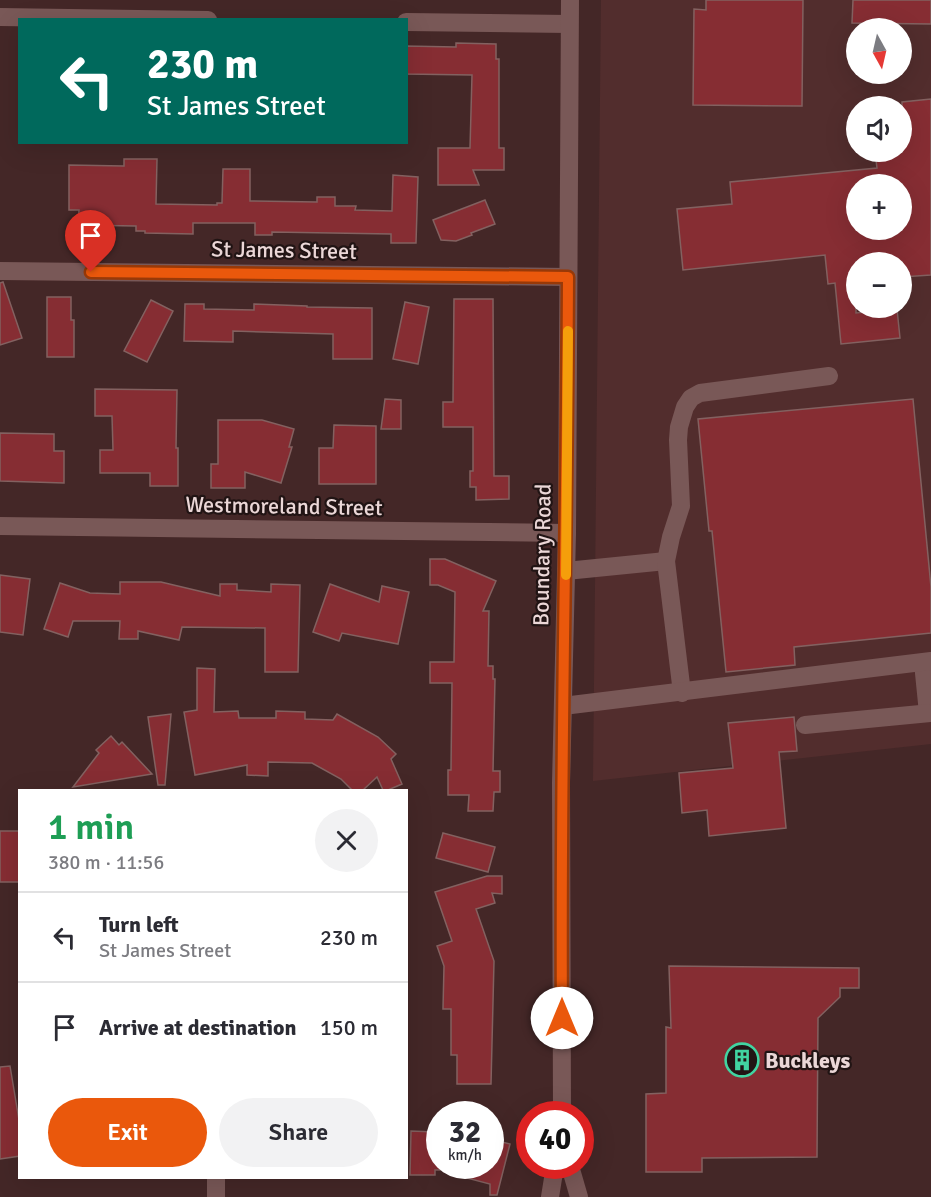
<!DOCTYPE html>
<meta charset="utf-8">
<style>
:root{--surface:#fff;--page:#f2f2f3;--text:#2b2b33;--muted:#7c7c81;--line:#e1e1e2;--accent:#ea580c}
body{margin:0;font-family:Signika,sans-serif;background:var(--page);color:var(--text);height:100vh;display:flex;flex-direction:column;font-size:22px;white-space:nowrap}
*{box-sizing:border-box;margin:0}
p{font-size:20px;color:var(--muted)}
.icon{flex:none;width:33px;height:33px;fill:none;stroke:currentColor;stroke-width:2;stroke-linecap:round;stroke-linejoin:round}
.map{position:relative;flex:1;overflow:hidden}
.details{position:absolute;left:18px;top:789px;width:390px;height:390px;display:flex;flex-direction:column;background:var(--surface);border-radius:0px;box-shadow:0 6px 24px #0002}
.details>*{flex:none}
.guide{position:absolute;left:18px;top:18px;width:390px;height:126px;border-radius:0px;box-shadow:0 6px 24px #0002;background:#00695c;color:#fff;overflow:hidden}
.needle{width:39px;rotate:172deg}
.buttons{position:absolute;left:846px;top:18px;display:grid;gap:12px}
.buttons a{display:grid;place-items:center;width:66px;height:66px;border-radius:50%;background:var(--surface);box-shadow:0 6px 24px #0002;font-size:30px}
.speed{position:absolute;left:426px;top:1101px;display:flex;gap:12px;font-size:30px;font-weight:700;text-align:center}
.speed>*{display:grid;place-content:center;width:78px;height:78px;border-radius:50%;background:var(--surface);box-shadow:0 6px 24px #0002;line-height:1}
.speed small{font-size:15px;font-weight:400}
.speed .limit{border:9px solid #d22;background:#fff;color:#111}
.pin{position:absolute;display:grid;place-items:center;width:51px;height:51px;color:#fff;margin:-62px -26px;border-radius:50% 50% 50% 0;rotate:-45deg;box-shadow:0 0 6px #0007}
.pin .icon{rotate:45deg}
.me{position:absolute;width:66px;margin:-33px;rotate:0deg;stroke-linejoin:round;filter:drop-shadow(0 0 4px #0008)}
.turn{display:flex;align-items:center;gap:21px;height:126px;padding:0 30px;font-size:27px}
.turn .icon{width:78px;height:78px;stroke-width:2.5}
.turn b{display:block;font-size:42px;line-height:51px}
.round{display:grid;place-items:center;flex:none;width:63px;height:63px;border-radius:32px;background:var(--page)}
.summary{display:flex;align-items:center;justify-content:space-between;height:102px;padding:0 30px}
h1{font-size:36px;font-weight:600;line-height:45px;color:#1e9e55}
.primary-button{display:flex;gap:12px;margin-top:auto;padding:12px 30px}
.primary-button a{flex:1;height:69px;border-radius:36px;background:var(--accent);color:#fff;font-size:24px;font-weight:600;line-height:69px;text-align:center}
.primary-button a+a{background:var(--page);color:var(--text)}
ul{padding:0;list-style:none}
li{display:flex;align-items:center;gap:18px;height:90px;padding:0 30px;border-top:2px solid var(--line)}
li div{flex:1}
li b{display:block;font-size:22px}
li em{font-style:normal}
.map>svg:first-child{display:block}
</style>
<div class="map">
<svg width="931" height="1197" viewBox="0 0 931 1197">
<rect width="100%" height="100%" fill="#442727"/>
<!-- built -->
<path fill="#522d2d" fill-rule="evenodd" d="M601 0H931V744L593 781ZM856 28H902V74H856ZM856 106H902V152H856ZM856 184H902V230H856ZM856 262H902V308H856Z"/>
<!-- building -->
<g fill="#862d33" stroke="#836160" stroke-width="1.5" fill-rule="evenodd">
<polygon points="706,0 803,0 802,106 693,105 694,9 706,10"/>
<polygon points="853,0 931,0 931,24 852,23"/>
<polygon points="456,43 496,44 496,59 499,59 499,148 504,148 504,170 473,170 479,185 438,185 438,148 470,148 472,75 406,74 406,46 456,47"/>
<path d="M931 99V275L902 277V262H856V313L897 309 900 338 841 344 835 283 828 284 825 255 683 270 677 209 732 204 730 182 877 168 875 152H902V102ZM856 184H902V230H856Z"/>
<polygon points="124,159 157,159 156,204 217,205 217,203 222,203 223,169 250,169 250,201 317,202 317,197 335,197 335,206 356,206 355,210 392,211 393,175 418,177 416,243 391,243 391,234 272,232 272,235 255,235 255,223 193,223 193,234 145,233 145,231 136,231 136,226 78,225 79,210 69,210 69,165 124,166"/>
<polygon points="485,200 495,224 471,233 472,235 456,241 441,240 433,220"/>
<polygon points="3,282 22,338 0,345 0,283"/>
<polygon points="47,297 71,297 71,320 74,320 74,357 47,357"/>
<polygon points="454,299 493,299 494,476 509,476 509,499 476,500 476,487 470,487 470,471 473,471 473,427 443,427 443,402 453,402"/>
<polygon points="151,300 173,311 147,362 124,351"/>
<polygon points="405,302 429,307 418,364 393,359"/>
<polygon points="185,304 204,304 204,309 254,310 254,304 307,306 307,307 372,308 372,359 333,359 333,334 233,331 233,342 184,341"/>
<polygon points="95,389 177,390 176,448 178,448 178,486 150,486 150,473 100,473 100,450 113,450 112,416 95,416"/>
<polygon points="385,399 401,400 401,429 381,429"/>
<polygon points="913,399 931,587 931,633 794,647 795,665 726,672 712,531 709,531 698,419"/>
<polygon points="218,420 262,420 294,429 289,447 292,447 281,483 245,472 245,488 211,488 211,464 218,464"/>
<polygon points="334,425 376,426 376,484 319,484 319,448 333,448"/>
<polygon points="0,433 54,434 54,451 64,451 64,483 0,481"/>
<polygon points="430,559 445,559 496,581 483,611 489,611 488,666 493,666 493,679 495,679 493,771 500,771 500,792 494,792 493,811 468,811 469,795 448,795 448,770 451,770 452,683 430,683 430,662 454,662 455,592 438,585 430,585"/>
<polygon points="0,575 30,579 23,635 0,632"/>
<polygon points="120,582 161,582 220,596 220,584 237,584 237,590 271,592 271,584 300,585 298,672 265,672 265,628 182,627 179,640 138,631 138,639 119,639 120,621 73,621 68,637 44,629 60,583 90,593 120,594"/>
<polygon points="330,584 379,602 382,586 409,592 398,644 342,633 339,641 313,632"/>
<polygon points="197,668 215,669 214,712 238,711 239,718 276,718 276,711 305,712 305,719 333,720 337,714 378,737 396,754 391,759 402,784 388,790 383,790 377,777 363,790 352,790 341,779 312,763 268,762 268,776 247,775 247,765 195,775 184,712 197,710"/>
<polygon points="171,714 165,785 158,785 148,717"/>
<polygon points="794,717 797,751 779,752 786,828 709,836 707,810 682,813 679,773 733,768 728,723"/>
<polygon points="111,736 119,745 122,742 152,774 73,787 99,753 96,750"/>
<rect x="0" y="831" width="19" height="51"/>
<polygon points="443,833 495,847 488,872 436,858"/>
<polygon points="487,876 502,876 502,894 492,893 495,903 476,909 494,961 491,1084 457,1084 457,1055 451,1055 451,1009 443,1009 444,966 437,946 452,941 435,892"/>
<polygon points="669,966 859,968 859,988 840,988 840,997 818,1018 817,1157 702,1158 702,1172 646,1172 646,1094 666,1093 666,1027 671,1028"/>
<polygon points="10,1066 20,1126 20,1156 0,1159 0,1067"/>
<polygon points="411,1131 435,1132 435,1140 440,1140 440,1170 435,1170 435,1175 410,1175"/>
<polygon points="490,1139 510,1144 497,1195 490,1195 490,1184 444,1172 444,1166 490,1166"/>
</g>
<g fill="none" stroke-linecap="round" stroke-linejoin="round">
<!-- minor -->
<g stroke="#795857" stroke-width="18">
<polyline points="0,17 208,20"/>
<polyline points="406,22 569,24"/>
<polyline points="0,271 568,277"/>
<polyline points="0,526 567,533"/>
<polyline points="566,571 666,561"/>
<polyline points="923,663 928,713"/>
<polyline points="682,693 666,561 671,537 681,506 678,440 679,427 685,407 691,398 700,393 829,376"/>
<polyline points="563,706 931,661"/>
<polyline points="805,725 931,713"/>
<polyline points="562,1114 561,783 567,533 570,0"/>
<polyline points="570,1166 579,1197"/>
<polyline points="216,1178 216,1197"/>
<polyline points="550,1197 555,1166"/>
</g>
</g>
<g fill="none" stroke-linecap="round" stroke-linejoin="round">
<defs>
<path id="route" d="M91 272 568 277C567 524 560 771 562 1018"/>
</defs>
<!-- route casing -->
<use href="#route" stroke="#983908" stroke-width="15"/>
<!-- route -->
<use href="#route" stroke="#ea580c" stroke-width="10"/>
<!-- slow -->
<polyline stroke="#f59e0b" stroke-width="10" points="566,575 568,331"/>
</g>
<!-- icons -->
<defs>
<symbol id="building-ring" viewBox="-11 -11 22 22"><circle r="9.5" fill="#211414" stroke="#41d4a1" stroke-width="1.5"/><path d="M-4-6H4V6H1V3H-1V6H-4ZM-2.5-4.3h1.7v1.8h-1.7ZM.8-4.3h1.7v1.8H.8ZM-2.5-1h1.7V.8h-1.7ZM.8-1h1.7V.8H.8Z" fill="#41d4a1"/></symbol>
</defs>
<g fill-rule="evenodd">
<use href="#building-ring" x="723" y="1041" width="38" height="38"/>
</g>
<g text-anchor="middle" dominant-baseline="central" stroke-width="4.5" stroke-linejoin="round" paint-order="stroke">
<!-- street labels -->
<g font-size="22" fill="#ebd7d7" stroke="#211414">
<text transform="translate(284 250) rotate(1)">St James Street</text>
<text transform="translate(284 506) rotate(1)">Westmoreland Street</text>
<text transform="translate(542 555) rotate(-89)">Boundary Road</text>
</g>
<!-- poi labels -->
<g font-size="22" font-weight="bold" fill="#ebd7d7" stroke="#211414" text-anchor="start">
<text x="765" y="1060">Buckleys</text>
</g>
</g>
</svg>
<div class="buttons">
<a><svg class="needle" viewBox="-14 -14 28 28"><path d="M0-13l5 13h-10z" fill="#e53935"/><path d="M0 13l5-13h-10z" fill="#7c7c81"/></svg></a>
<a><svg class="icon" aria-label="sound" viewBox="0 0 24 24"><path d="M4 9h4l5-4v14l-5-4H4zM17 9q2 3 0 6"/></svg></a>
<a>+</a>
<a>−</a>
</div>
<div class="speed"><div>32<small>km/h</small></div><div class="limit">40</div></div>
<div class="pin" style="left:91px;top:272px;background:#d93025"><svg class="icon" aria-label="arrive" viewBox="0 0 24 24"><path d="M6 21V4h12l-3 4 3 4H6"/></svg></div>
<svg class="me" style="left:562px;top:1018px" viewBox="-20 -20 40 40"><circle r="19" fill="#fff"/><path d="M0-13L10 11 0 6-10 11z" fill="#ea580c"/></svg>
<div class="guide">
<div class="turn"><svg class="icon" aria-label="left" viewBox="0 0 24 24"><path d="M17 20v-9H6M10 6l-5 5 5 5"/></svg><div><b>230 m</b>St James Street</div></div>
</div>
<section class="details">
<div class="summary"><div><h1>1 min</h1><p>380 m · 11:56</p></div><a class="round"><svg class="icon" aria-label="close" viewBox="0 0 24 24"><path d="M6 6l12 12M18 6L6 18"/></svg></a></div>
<ul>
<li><svg class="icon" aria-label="left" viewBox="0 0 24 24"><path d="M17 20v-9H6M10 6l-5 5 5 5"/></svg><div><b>Turn left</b><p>St James Street</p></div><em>230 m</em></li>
<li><svg class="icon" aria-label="arrive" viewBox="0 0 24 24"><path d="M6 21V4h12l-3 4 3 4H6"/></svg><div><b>Arrive at destination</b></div><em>150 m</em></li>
</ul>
<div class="primary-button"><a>Exit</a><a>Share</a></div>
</section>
</div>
